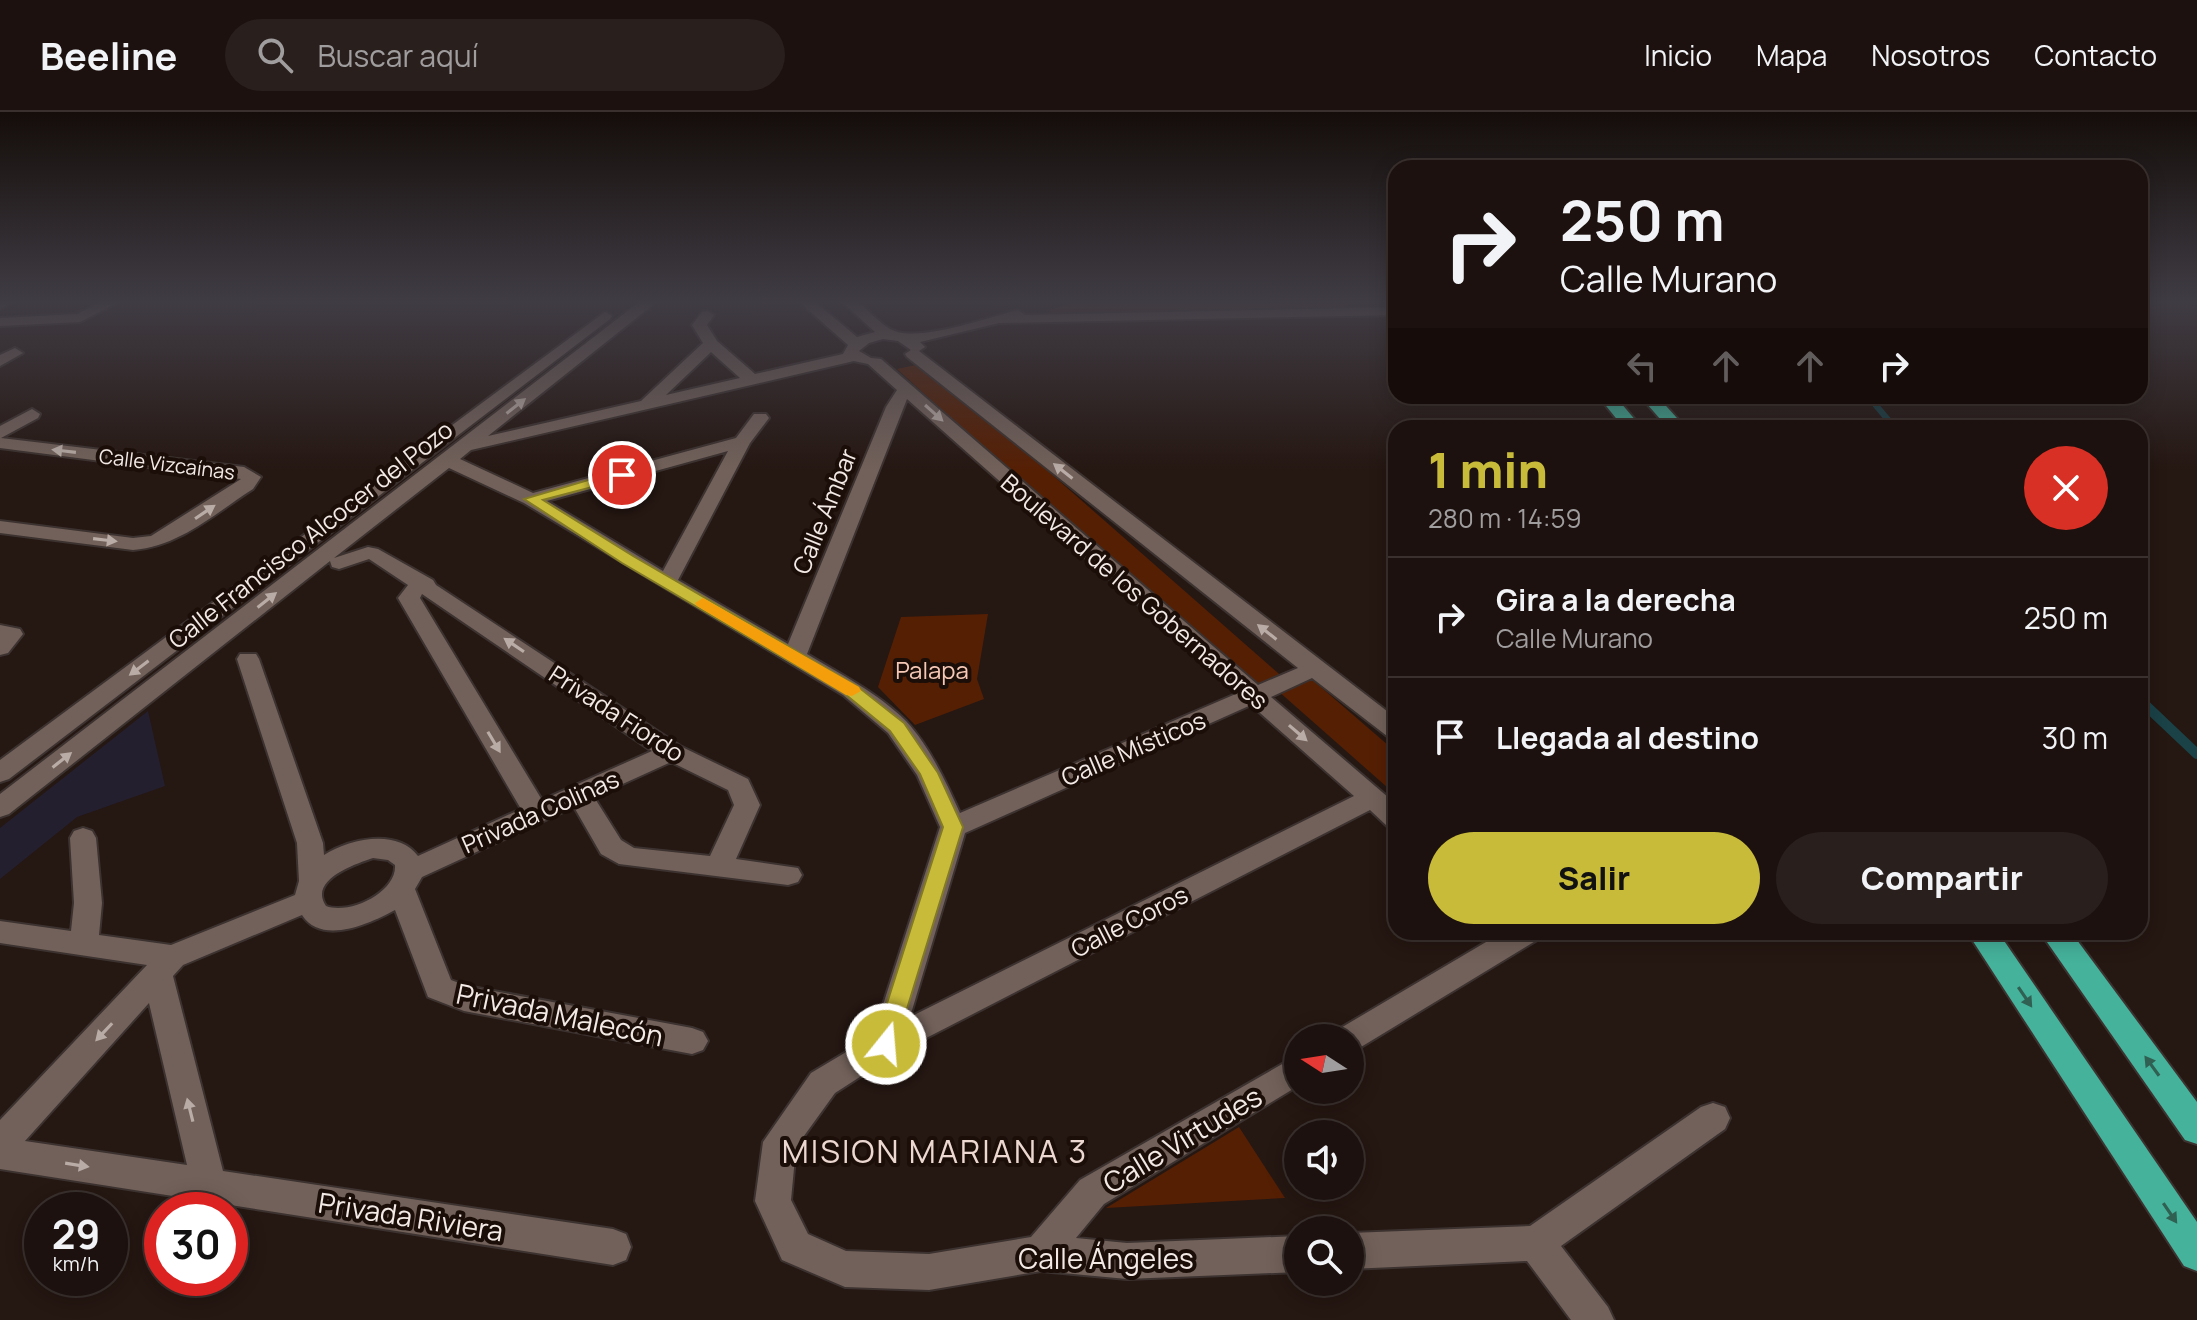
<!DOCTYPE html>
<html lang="es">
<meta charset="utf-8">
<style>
:root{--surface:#1c110e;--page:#291f1c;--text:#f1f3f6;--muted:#a09d9e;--line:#3a312e;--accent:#c9bb3a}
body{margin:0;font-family:Manrope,sans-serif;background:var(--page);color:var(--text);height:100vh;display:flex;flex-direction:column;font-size:30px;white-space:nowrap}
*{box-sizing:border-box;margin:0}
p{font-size:26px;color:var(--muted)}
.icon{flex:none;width:44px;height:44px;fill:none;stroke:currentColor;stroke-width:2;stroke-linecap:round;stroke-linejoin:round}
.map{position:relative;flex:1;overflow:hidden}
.side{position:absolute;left:1388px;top:308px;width:760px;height:520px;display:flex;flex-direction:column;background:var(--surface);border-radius:24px;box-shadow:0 4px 20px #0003,0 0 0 2px var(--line)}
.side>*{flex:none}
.hud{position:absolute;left:1388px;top:48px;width:760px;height:244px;border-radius:24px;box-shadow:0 4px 20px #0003,0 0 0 2px var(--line);background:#1c110e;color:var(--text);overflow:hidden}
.needle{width:52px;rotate:282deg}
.buttons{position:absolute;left:1284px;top:912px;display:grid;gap:16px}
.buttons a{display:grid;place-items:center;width:80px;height:80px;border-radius:50%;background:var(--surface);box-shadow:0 4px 20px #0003,0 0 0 2px var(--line);font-size:40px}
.speed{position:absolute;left:24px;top:1080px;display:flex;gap:16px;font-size:40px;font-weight:700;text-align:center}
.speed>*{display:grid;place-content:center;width:104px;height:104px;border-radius:50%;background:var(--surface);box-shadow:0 4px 20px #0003,0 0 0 2px var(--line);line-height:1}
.speed small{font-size:20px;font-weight:400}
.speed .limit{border:12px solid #d22;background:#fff;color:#111}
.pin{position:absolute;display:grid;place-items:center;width:68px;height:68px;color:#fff;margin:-34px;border:4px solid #fff;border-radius:50%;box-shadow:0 2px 8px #0007}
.me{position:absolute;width:88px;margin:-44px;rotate:17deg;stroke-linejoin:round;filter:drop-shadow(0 0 6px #0008)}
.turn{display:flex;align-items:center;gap:28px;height:168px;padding:0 40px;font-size:36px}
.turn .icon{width:104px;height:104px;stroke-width:2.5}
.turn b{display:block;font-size:56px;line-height:68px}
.lanes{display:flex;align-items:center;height:76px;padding:0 40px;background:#0003;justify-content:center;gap:40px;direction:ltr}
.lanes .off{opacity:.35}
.round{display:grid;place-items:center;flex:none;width:84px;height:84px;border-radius:42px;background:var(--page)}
.head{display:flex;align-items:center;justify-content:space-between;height:136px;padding:0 40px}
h1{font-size:48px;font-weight:800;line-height:60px;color:var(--accent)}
.primary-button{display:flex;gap:16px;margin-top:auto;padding:16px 40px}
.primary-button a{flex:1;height:92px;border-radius:48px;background:var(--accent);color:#111;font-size:32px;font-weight:800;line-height:92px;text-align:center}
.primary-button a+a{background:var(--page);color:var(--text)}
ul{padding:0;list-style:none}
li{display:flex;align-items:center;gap:24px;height:120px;padding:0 40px;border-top:2px solid var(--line)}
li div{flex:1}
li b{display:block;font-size:30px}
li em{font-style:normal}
header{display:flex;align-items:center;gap:48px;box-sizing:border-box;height:112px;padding:0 40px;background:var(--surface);border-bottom:2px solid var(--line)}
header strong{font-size:38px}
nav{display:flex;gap:44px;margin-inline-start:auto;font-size:28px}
.search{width:560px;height:72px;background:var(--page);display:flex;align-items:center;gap:20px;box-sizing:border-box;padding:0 28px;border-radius:44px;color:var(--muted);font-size:30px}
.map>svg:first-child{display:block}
</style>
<header>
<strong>Beeline</strong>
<div class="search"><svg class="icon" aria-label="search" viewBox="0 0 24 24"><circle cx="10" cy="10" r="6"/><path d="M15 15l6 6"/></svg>Buscar aquí</div>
<nav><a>Inicio</a><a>Mapa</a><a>Nosotros</a><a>Contacto</a></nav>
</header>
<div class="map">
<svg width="2197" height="1208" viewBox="0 0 2197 1208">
<rect width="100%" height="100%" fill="#251712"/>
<!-- commercial -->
<polygon fill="#241f2f" points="148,599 165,674 77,705 0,767 0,716"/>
<!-- green -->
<g fill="#551f04">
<polygon points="1082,188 1344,188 1350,198 1053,203 1050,198"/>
<polygon points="925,251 1286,568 1254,581 897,257"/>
<polygon points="988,502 977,567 984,587 915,613 878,575 901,505"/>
<polygon points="1308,564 1396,640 1396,683 1277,578"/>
<polygon points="1239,1015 1285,1086 1106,1096"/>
</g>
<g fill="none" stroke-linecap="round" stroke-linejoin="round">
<!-- stream-far1 -->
<polyline stroke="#1a4247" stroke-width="6" points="1868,284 1895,316"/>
<!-- stream -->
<polyline stroke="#1a4247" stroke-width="10" points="2140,588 2197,642"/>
<defs>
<g id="minor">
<polygon points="0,188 16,188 0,197"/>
<polygon points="104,188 123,188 80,210 0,214 0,206 77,202"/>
<path d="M642 188H659L488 324 641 289 703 231 692 213 702 200 707 199 714 203 707 213 717 229 755 262 843 242 848 233 797 188H813L857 225 875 220 840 188H856C867 197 878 210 890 217 916 232 989 205 1018 198L1025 203 1396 195V203L999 211 920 230 925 235 919 239 1396 606V626L1387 624 1312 566 1271 585 1396 692V716L1387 714 1370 698 897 941 835 981 796 1035 791 1088 808 1122 846 1139 929 1142 1031 1125 1080 1068 1298 943V974L1104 1092 1076 1126 1127 1131 1298 1124V1160L1127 1167 1041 1159 929 1178 845 1175 782 1148 755 1089 763 1030 811 961 873 924 940 715 917 663 888 621 843 583 524 391 449 356 334 446 368 435 378 437 433 468 436 473 680 634 748 667 760 693 736 747 798 756 802 763 798 770 788 773 619 752 601 742 574 695 422 765 415 777 451 868 467 874 692 916 703 920 708 929 703 938 692 942 464 899 428 885 395 798C371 811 322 834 302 803L183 853 173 864 223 1059 613 1117 626 1122 631 1135 626 1148 613 1153 0 1057V1008L147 853 0 831V809L71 819 74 791 70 726 74 719 83 716 92 719 96 726 102 791 99 823 171 833 295 783 299 769 297 731 237 547 240 542H256L259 547 323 731 324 743C349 727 397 716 418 744L521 697 398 486 408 473 369 447 339 457 332 455 330 449 9 702 0 705V682ZM883 227 898 229 911 238 905 242 907 245 1298 556 1258 573 881 247 871 246 859 239 869 231ZM711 240 740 266 666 283ZM854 249 868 252 897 278 886 295 788 532 678 468 750 331 769 306 766 302H754L736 326 533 381 460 347 471 338ZM907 287 1238 581 960 701C946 670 930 635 906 609 878 581 840 562 807 542ZM728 339 663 459 547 389ZM422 482 652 639 542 688 420 486ZM1251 593 1354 684 910 905 965 721ZM671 650 728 678 734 693 710 744 634 736 621 728 594 685ZM373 746 388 748 395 753C397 780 350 803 326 794 308 768 355 752 373 746ZM149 891 187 1053 25 1029Z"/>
<polygon points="605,200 612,204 610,207 9,667 0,670 0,648"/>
<polygon points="15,236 23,241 0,254 0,243"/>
<path d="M32 297 40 302 38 306 1 326 244 355 261 365 253 377C214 402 180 434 133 438L0 421V409L133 426 151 424 241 367 0 336V314Z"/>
<polygon points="0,513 20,517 23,522 8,541 0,543"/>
<polygon points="1503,820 1542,820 1537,828 1361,935 1350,939 1350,926 1334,926 1339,917"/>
<polygon points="1713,991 1725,995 1730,1006 1725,1017 1561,1134 1608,1195 1614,1208 1571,1208 1527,1149 1350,1157 1350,1121 1530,1114 1701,995"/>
</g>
<g id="highway">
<polygon points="1598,284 1615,284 1642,316 1624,316"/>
<polygon points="1640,284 1657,284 1686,316 1668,316"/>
<polygon points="1967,820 1998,820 2197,1110 2197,1159 2184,1154"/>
<polygon points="2040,820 2071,820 2197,990 2197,1032 2185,1028"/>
</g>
</defs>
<!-- minor casing -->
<use href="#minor" stroke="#3c322f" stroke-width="4"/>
<!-- highway casing -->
<use href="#highway" stroke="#3c322f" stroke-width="4"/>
<!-- minor -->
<use href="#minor" fill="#72615a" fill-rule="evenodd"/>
<!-- highway -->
<use href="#highway" fill="#45b29b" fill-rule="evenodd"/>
</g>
<!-- one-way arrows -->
<defs><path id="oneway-solid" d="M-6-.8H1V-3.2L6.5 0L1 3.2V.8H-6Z" transform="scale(2)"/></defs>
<g fill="#b9aca6">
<use href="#oneway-solid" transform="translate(516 294) rotate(-38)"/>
<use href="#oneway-solid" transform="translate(934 301) rotate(42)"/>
<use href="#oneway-solid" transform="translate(64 339) rotate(-173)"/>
<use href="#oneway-solid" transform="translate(1063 359) rotate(-142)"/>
<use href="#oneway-solid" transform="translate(205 400) rotate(-34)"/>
<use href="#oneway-solid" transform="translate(105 428) rotate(7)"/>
<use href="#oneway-solid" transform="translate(267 488) rotate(-38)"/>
<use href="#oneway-solid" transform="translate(1267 520) rotate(-142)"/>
<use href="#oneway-solid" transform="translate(514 533) rotate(-146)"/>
<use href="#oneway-solid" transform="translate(139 556) rotate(143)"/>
<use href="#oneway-solid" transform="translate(1298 621) rotate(41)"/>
<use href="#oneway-solid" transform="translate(494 630) rotate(59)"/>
<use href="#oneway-solid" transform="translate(62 648) rotate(-38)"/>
<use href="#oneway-solid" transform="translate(104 920) rotate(133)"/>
<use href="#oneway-solid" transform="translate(190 998) rotate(-104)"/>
<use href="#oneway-solid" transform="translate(77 1053) rotate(9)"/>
</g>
<g fill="#306052">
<use href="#oneway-solid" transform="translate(2025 885) rotate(56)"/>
<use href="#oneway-solid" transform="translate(2152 954) rotate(-126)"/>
<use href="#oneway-solid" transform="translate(2170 1101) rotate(56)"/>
</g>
<!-- sky -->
<linearGradient id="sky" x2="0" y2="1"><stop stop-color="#140d0a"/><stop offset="0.53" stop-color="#403c44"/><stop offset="1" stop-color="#403c44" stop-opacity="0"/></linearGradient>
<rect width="2197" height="358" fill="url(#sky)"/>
<!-- route -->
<polygon fill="#c9bb3a" stroke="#837a26" stroke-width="2" points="622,358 629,363 627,366 543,388 633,444 857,574 904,611 938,661 963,715 894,939 886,942 877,939 874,932 943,715 920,662 890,619 845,582 622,451 524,387"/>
<!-- slow -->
<polygon fill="#f59e0b" points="703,486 859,575 861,579 852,584 846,583 697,494 695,491"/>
<g text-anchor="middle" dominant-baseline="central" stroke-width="8" stroke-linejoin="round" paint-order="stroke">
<!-- far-street labels -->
<g font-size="20" fill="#f3e9e5" stroke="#1b0e09">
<text transform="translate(167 352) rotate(7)">Calle Vizcaínas</text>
</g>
<!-- street labels -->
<g font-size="24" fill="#f3e9e5" stroke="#1b0e09">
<text transform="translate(824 399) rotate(-68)">Calle Ámbar</text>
<text transform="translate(310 422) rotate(-38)">Calle Francisco Alcocer del Pozo</text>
<text transform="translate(1135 479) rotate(41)">Boulevard de los Gobernadores</text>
<text transform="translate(617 601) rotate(33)">Privada Fiordo</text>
<text transform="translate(1133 636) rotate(-23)">Calle Místicos</text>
<text transform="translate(540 699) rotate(-24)">Privada Colinas</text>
<text transform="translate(1129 809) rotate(-27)">Calle Coros</text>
</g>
<!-- park labels -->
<g font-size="24" fill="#f5c8b6" stroke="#1b0e09">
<text x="932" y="557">Palapa</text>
</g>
<!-- near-street labels -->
<g font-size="28" fill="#f3e9e5" stroke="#1b0e09">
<text transform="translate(560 902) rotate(12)">Privada Malecón</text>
<text transform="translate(1182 1027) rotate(-31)">Calle Virtudes</text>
<text transform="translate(411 1104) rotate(9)">Privada Riviera</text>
<text x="1106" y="1146">Calle Ángeles</text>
</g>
<!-- near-neighbourhood labels -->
<g font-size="32" letter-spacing="2" fill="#ecd8d1" stroke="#1b0e09">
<text x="935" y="1039">MISION MARIANA 3</text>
</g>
</g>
</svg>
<div class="buttons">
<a><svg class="needle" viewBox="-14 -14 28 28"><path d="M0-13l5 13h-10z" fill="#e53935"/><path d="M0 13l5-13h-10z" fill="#a09d9e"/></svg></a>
<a><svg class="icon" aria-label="sound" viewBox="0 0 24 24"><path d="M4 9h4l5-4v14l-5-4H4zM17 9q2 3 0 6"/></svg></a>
<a><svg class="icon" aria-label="search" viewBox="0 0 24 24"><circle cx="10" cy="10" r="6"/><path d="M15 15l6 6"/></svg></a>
</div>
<div class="speed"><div>29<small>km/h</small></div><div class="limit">30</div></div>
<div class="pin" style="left:622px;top:363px;background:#d93025"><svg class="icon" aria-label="arrive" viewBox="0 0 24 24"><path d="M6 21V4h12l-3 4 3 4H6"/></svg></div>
<svg class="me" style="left:886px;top:932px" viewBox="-20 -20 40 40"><circle r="17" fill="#c9bb3a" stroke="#fff" stroke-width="3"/><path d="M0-11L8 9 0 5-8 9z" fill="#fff"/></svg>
<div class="hud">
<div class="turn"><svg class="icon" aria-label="right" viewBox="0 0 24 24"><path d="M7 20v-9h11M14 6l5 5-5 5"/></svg><div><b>250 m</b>Calle Murano</div></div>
<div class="lanes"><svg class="icon off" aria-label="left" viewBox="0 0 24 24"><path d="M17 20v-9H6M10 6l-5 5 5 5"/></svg><svg class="icon off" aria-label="ahead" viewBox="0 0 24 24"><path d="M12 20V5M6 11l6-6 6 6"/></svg><svg class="icon off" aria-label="ahead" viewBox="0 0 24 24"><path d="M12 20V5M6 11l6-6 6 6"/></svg><svg class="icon" aria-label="right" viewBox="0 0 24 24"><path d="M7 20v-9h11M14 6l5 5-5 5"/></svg></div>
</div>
<section class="side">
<div class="head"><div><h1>1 min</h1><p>280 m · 14:59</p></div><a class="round" style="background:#d93025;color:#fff"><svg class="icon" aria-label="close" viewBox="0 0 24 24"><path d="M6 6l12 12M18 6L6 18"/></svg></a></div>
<ul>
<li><svg class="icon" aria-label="right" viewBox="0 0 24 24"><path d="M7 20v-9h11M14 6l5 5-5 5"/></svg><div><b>Gira a la derecha</b><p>Calle Murano</p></div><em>250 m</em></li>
<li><svg class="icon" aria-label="arrive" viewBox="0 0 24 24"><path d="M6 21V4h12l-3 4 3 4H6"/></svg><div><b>Llegada al destino</b></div><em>30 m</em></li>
</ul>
<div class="primary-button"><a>Salir</a><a>Compartir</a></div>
</section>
</div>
